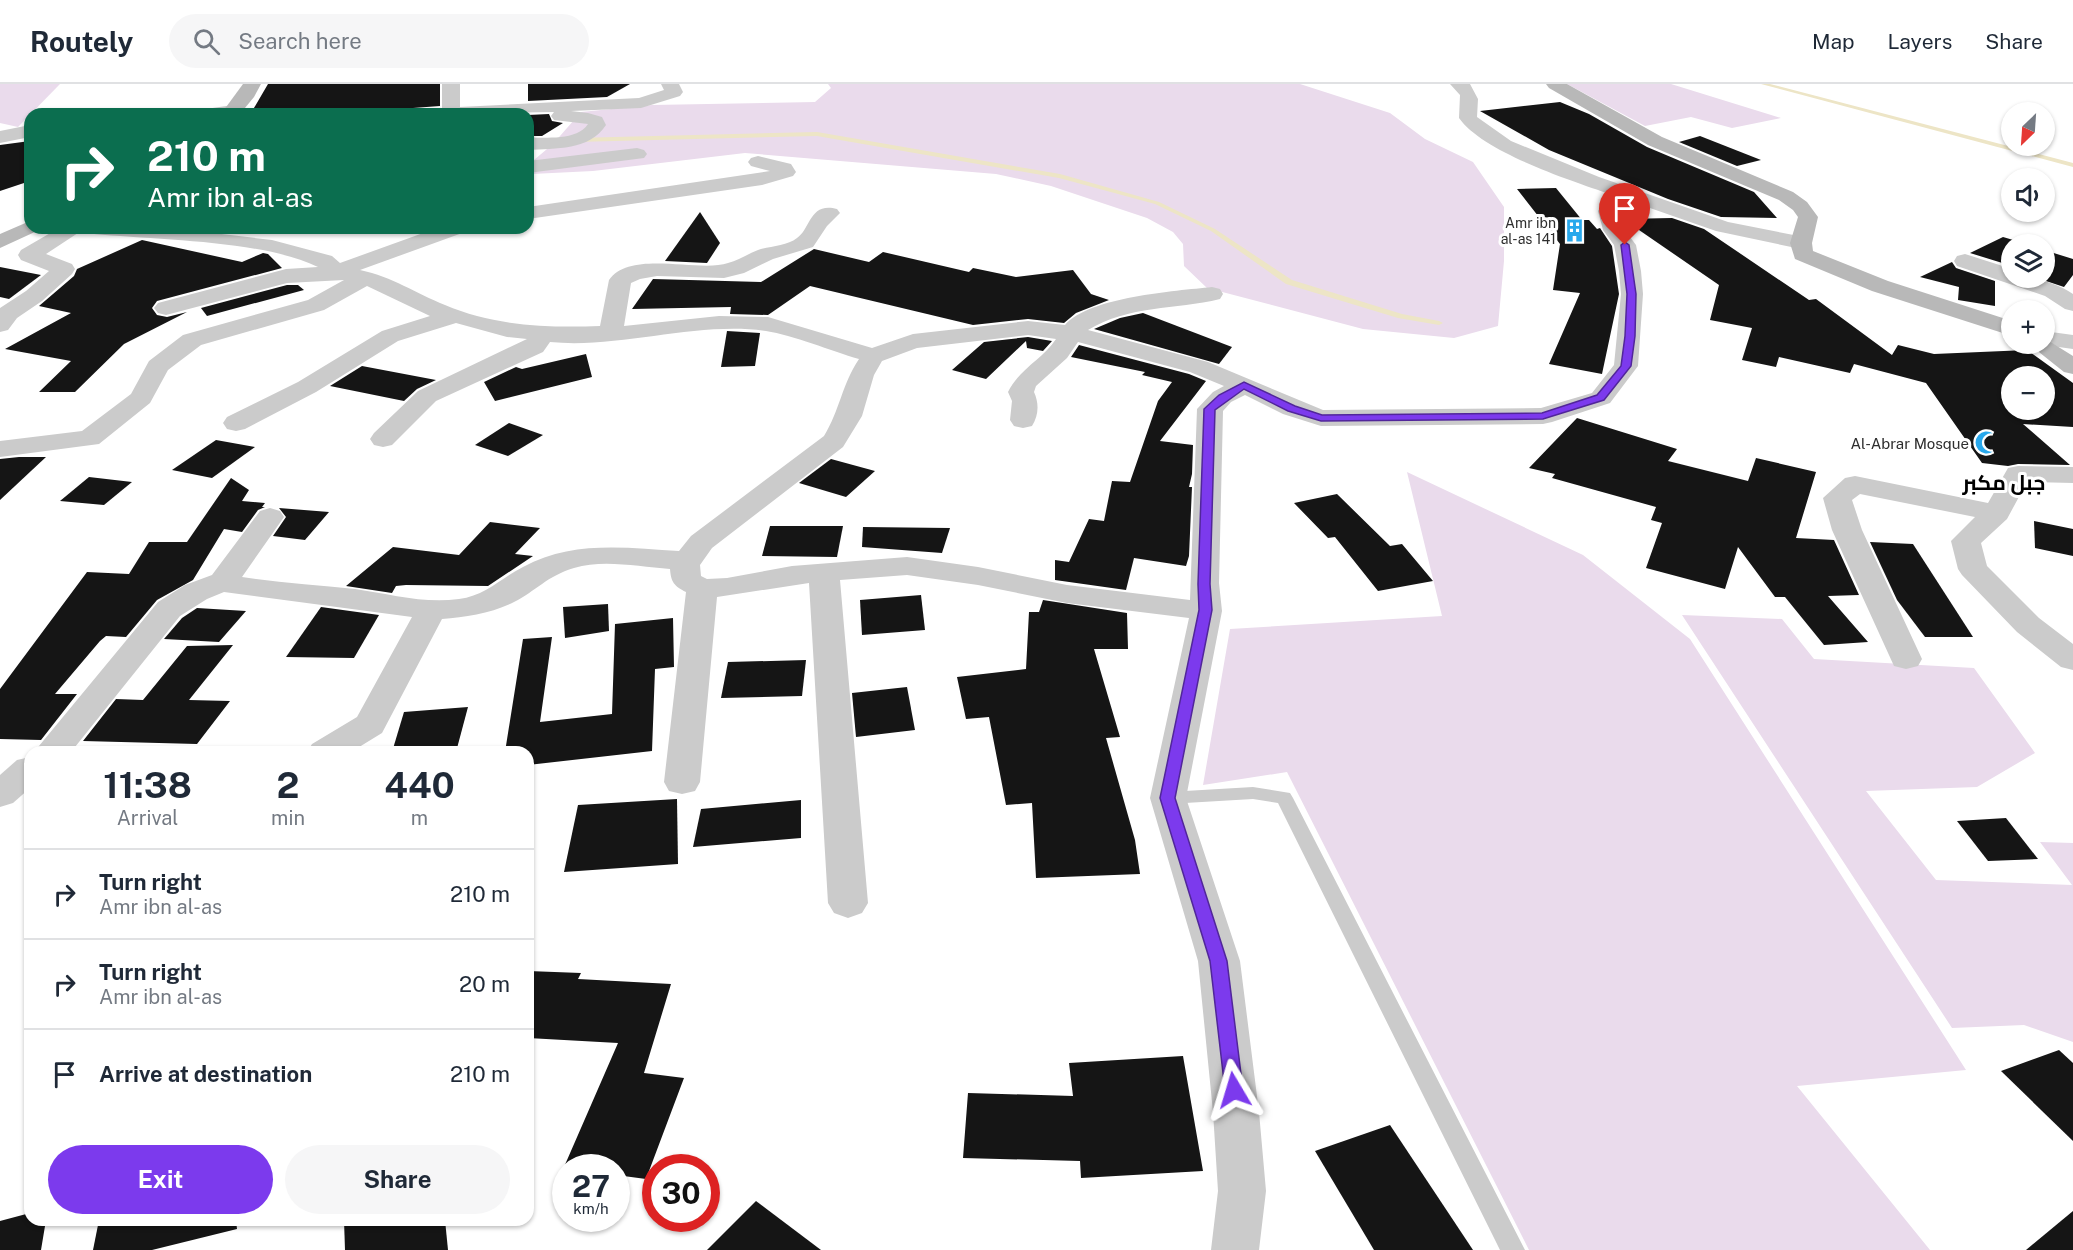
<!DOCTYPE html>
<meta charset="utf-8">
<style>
:root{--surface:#fff;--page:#f6f6f7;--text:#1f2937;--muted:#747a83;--line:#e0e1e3;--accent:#7c3aed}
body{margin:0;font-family:"Public Sans",Cairo,sans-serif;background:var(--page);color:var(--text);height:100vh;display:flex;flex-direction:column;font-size:22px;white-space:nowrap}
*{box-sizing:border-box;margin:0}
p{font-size:20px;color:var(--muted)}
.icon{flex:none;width:33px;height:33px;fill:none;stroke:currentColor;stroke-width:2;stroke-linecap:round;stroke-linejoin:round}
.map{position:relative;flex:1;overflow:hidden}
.details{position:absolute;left:24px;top:662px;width:510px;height:480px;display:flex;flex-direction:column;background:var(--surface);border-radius:18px;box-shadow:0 2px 4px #0004}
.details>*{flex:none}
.top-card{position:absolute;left:24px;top:24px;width:510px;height:126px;border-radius:18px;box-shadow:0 2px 4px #0004;background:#0b6e4f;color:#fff;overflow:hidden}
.needle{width:39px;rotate:205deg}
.buttons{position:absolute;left:2001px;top:18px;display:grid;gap:12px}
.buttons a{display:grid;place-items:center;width:54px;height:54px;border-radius:50%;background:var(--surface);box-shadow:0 2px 4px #0004;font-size:30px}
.speed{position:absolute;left:552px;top:1070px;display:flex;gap:12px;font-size:30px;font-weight:700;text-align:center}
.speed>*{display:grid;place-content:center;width:78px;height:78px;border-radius:50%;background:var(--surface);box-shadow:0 2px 4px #0004;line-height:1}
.speed small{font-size:15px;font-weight:400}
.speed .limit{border:9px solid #d22;background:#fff;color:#111}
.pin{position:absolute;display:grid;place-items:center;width:51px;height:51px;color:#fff;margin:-62px -26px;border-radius:50% 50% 50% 0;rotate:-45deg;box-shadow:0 0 6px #0007}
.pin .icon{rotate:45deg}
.me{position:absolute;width:66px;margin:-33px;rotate:353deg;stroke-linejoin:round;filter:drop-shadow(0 0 4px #0008)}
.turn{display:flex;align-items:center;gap:21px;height:126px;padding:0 24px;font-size:27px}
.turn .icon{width:78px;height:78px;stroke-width:2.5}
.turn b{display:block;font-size:42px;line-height:51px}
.eta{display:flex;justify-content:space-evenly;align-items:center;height:102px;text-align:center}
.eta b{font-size:36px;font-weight:700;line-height:42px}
.button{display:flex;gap:12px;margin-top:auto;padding:12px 24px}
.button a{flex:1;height:69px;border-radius:36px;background:var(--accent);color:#fff;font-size:24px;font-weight:700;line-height:69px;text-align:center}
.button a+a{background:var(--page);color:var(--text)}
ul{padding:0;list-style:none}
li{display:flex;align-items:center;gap:18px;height:90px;padding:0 24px;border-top:2px solid var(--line)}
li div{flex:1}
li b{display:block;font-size:22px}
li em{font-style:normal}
header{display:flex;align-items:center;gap:36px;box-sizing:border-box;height:84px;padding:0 30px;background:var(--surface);border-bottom:2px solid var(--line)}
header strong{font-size:28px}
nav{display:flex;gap:33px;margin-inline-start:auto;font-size:21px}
.search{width:420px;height:54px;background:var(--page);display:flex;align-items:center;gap:15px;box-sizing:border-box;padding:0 21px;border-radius:33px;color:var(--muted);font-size:22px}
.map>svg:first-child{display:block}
</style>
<header>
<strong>Routely</strong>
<div class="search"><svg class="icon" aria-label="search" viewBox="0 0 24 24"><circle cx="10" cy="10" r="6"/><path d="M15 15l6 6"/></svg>Search here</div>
<nav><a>Map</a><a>Layers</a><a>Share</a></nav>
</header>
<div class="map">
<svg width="2073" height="1166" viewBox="0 0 2073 1166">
<rect width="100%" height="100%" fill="#fff"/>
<!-- green -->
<g fill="#eadbec">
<polygon points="0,0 60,0 18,43 0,39"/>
<polygon points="828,0 1300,0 1390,29 1425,55 1473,78 1504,123 1504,177 1498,242 1454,254 1363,245 1207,204 1184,182 1183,160 1173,148 1147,134 1051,102 996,90 745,69 593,87 532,90 528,81 553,60 581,28 652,21 815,18 831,4"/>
<polygon points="1567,0 1671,0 1781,34 1732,44 1691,33 1645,42"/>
<polygon points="1407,388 1583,471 1690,555 1966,986 1797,1002 1930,1166 1529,1166 1287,688 1203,701 1230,545 1442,532"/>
<polygon points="1682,531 1782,535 1814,575 1974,584 2035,669 1977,703 1866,707 1936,796 2072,801 2040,758 2073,759 2073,958 2024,941 1952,944"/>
</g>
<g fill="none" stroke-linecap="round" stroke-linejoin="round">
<!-- stream -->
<g fill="#ede5c6" fill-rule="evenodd">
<polygon points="1761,0 1770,0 2073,79 2073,83"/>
<polygon points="817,48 1060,90 1159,118 1215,145 1292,196 1402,230 1439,237 1443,239 1439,241 1398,234 1286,200 1211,147 1155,120 1059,94 817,52 575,58 572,56 575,54"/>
</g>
</g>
<!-- building -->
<g fill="#151515" fill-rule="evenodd">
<polygon points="268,0 440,0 440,22 332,30 297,30 299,26 251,29"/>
<polygon points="528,0 630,0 607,13 528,17"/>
<polygon points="1560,18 1589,30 1647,63 1754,108 1777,134 1721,133 1668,115 1549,66 1480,27"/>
<polygon points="549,30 552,37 563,39 542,52 528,52 528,31"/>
<polygon points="1700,52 1761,76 1737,82 1679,58"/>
<polygon points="30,57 30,97 0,107 0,61"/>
<polygon points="1556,104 1582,136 1589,136 1597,145 1600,144 1612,162 1619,210 1602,290 1549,280 1580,209 1553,206 1560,160 1517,105"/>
<polygon points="700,128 720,159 707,179 665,177"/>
<path d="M1672 134 1704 145 1809 216 1816 215 1892 271 1898 261 1934 270 2027 266 2073 299V343L2023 340 2070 381 2018 380 2008 382 1982 379 1926 299 1854 280 1850 289 1779 273 1776 283 1742 276 1752 244 1710 236 1719 201 1623 135ZM2012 292H2044V326H2012Z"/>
<polygon points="2003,153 2027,160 2012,160 2012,182 1970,169"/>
<polygon points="142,156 242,178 263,169 268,170 282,184 157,217 152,224 157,231 167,233 187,228 124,260 75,308 39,308 71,277 5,265 71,229 39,222 74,192 77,185"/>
<polygon points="814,165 869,178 883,168 969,188 973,184 1016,193 1073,186 1091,210 1109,216 1076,229 1064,239 1028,235 973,241 810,202 768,231 730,230 731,223 632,225 653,195 761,198"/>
<polygon points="2044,166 2073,175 2073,191 2064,203 2037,194 2044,194"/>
<polygon points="1952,178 1956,184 1995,197 1995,222 1958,216 1959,203 1920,193"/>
<polygon points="0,183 41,191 9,215 0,213"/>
<polygon points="287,201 298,201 304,206 207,232 201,224"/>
<polygon points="1143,229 1232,263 1219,280 1094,245 1120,234"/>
<polygon points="727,247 760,249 755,282 721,283"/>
<polygon points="1028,253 1052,257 1043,267 1027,264 1026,257 986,295 952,286 984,258"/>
<polygon points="1079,261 1189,290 1206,297 1160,357 1193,361 1192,390 1189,403 1192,403 1189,472 1186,482 1134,474 1126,506 1055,496 1055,476 1069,478 1089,435 1104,437 1112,397 1130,398 1158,317 1172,298 1142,291 1145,288 1071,273"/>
<polygon points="586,270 592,293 495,317 484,298 516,283 522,285"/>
<polygon points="362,282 436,296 417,305 404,317 330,302"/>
<polygon points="1577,334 1677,365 1668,377 1748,397 1756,374 1816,388 1796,454 1834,456 1859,511 1828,512 1868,558 1824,561 1785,513 1775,513 1738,463 1725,505 1646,484 1662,439 1651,436 1656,423 1552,394 1555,390 1529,384"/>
<polygon points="509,339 543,351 508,372 475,361"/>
<polygon points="216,356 255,363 212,394 172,386"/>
<polygon points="19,373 46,373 0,416 0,375"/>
<polygon points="831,375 875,387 846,413 799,399"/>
<polygon points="89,393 132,398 104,421 60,417"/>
<polygon points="231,394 249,406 242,417 265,419 262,423 265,423 258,426 242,448 224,445 193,496 157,516 126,553 106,552 100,557 55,610 77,610 41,656 0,655 0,605 87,488 129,490 149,458 187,458"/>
<polygon points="1337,410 1390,462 1402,460 1433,497 1378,507 1335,453 1328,454 1294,419"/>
<polygon points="279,424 329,428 305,456 273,452 286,433"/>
<polygon points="2034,437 2073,445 2073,472 2035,464"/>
<polygon points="490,438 540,444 515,470 533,472 488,502 406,501 396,502 392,509 346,502 393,463 459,471"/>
<polygon points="770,442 843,442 837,473 762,472"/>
<polygon points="863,443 950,444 942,469 862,463"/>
<polygon points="1870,458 1913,460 1973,553 1925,553 1897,516"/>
<polygon points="921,511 925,546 862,551 860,516"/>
<polygon points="1043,516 1127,529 1128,565 1094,565 1120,653 1106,654 1135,756 1140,790 1036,794 1032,719 1006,721 989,633 966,635 957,593 1026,585 1029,528 1039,528"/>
<polygon points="608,520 609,547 565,554 563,523"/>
<polygon points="321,523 379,531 354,574 286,573"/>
<polygon points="197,524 246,527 219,558 164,555 182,534"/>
<polygon points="673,534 674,583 655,585 652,667 528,681 528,668 505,668 523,555 552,553 540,638 612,630 615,540"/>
<polygon points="233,561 189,616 230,617 197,660 83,657 116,615 143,616 187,562"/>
<polygon points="806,576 802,612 721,614 728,578"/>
<polygon points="907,603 915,646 856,653 852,609"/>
<polygon points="468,623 456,668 392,668 404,628"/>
<polygon points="677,715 678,780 564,788 578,721"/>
<polygon points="801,716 801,754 693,763 701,725"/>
<polygon points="2006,734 2038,775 1988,777 1957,737"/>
<polygon points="528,887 581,889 578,895 671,900 644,989 684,994 646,1095 616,1091 616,1083 564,1083 618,959 528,954"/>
<polygon points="2059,966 2073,979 2073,1057 2001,987"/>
<polygon points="1183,972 1203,1087 1081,1094 1080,1077 963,1074 968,1009 1073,1012 1069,979"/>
<polygon points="1390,1041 1473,1166 1374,1166 1315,1067"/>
<polygon points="756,1117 821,1166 707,1166"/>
<polygon points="2073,1127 2073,1166 2026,1166"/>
<polygon points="30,1129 30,1136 46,1136 41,1166 0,1166 0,1137"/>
<polygon points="99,1136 236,1136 237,1145 152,1166 93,1166"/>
<polygon points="344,1136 445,1136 448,1166 345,1166"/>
</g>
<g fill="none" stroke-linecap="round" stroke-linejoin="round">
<!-- lane -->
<polygon fill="#cbcbcb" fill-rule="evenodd" points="1253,703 1290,709 1293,714 1525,1166 1500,1166 1278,719 1253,715 1168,720 1162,719 1159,714 1162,709 1168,708"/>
<!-- street -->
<g fill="#cbcbcb" fill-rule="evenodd">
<path d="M442 0H460V23L639 14 664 6 661 0H679L683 8 680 12 641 24 571 27 588 29 602 33 606 41C589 67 556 64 528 66V54C546 53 577 57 588 40L554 36 551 32 554 28 436 30 442 25Z"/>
<path d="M1450 0H1470L1478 15 1477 33 1511 57 1599 93 1728 138 1809 154 1812 159 1809 164 1801 165 1716 147 1627 116 1618 127 1624 145 1636 161 1641 187 1643 210 1638 282 1610 319 1552 338 1543 340 1321 342 1283 330 1245 311 1231 318 1223 327 1219 499 1222 527 1186 714 1240 877 1259 1028 1266 1107 1259 1166H1211L1218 1107 1213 1028 1198 877 1150 714 1189 534 1067 519 978 501 907 491 840 496 868 819 862 829 848 834 834 829 828 819 809 499 717 513 700 698 695 707 682 710 669 707 664 698 686 508C674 502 671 498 670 485 639 483 604 475 574 484 547 492 536 507 514 518 492 529 466 533 442 535L382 649 351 668H307L312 660 357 633 412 533 224 508 207 515 180 532 71 668H34L158 518 185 501 212 491 260 427 270 424 280 427 284 433 242 493C279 499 317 501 355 505 390 510 424 520 459 515 485 512 501 494 523 483 572 456 626 464 679 467L691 452 824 352C840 326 842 300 859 275 831 267 793 251 766 247 697 237 620 265 550 258L543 268 436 317 392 361 383 363 374 361 370 355 374 349 418 307 527 255 507 253 456 239 398 257 316 308 245 345 236 347 227 345 223 339 227 333 298 298 382 247 430 232 367 202 324 226 201 261 168 286 150 319 99 360 0 373V357L82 347 131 310 149 277 183 251 308 216 344 196 287 199 166 231 158 229 154 224 158 219 286 185 318 183C262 156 157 156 94 150L87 148 84 145 46 170 72 180 75 185 72 190 42 217 17 234 8 246 0 248V224L26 207 49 187 21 176 18 171 21 166 59 144H170L272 156 332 172 340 179 437 144H469L465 148 360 186C393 193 415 209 445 221 494 242 548 244 600 242L609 196C630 165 699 189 728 179 739 176 748 170 758 166 770 162 787 162 797 154 811 145 809 118 837 125L840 129 827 142 813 163 773 175 744 189 724 194 657 192 640 195 631 199 624 242 719 232 768 233 872 264 913 250 1028 237 1065 241C1089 213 1175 207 1212 203L1220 205 1223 210 1220 215C1175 226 1129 221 1088 246L1208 278 1323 326 1541 324 1592 309 1614 281 1621 210 1619 187 1614 161 1603 146 1598 127 1605 114 1610 110C1569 96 1483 68 1459 34L1460 11ZM1028 251 1056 255C1043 275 1019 285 1008 308L1012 317 1010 336 1014 342 1023 344 1032 342C1039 331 1039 319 1034 308L1036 302 1067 274 1078 258 1190 288 1224 302 1213 308 1197 325 1190 516 1067 501 978 483 907 473 792 482 727 494 707 495 701 492 700 481 712 464 843 363 862 332 874 291 882 277 917 264Z"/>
<polygon points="233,21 239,22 242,26 239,30 196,30 199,26"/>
<polygon points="30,41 30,53 0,59 0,47"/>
<polygon points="637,64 644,66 647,70 644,74 528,89 528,77"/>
<polygon points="758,72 791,80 796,88 793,92 762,101 528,135 528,123 770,87 751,82 748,78 751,74"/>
<path d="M1965 170 2012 185V194C2035 194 2053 197 2073 210V227L2065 225 2045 212 1957 182 1954 177 1957 172Z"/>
<polygon points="2044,247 2073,251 2073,265 2037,260 2044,260"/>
<polygon points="2018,382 2073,383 2073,399 2027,398 2007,435 1981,459 1987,482 2039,534 2073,560 2073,586 2061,583 2017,548 1962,491 1958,485 1951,457 1975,433 1860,410 1852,416 1862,446 1922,575 1918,582 1906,585 1894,582 1832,446 1823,414 1845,394 1855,392 1988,419 2008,384"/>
<polygon points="30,673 30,704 13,719 0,723 0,691 17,676"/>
</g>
<!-- secondary -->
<g fill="#b8b8b8" fill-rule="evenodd">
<polygon points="243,0 261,0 254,13 240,30 221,30"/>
<polygon points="1546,0 1567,0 1662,53 1793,108 1807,118 1818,133 1812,159 1813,167 1888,197 2012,237 2012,252 1872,207 1795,175 1790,159 1798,133 1793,126 1779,116 1648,61 1549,4"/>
<polygon points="30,137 30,144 40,144 37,147 0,164 0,150"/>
<polygon points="2044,254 2073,272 2073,290 2064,288 2029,260 2044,260"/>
</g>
</g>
<!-- route -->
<polygon fill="#7c3aed" stroke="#51269a" stroke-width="1.5" points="1625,158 1629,161 1636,210 1635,252 1631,282 1604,316 1543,335 1321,337 1288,327 1244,305 1215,326 1210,500 1212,526 1175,714 1227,877 1243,1006 1240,1012 1234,1014 1227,1012 1225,1006 1210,877 1160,714 1199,526 1198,500 1204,325 1219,311 1244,298 1295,322 1322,331 1542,329 1597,311 1621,282 1625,252 1627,210 1621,161"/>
<!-- icons -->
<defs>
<symbol id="building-bare" viewBox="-9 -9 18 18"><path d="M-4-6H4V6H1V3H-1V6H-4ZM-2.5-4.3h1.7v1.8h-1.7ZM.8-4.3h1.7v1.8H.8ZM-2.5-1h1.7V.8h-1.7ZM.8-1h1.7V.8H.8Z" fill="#28a8ec" stroke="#fff" stroke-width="2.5" paint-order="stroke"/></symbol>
<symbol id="mosque-bare" viewBox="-9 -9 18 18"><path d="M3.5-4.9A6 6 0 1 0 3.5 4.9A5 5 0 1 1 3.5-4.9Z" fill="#28a8ec" stroke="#fff" stroke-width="2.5" paint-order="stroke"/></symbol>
</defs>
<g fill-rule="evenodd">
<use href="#building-bare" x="1558" y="130" width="33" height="33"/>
<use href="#mosque-bare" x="1970" y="342" width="33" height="33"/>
</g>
<g text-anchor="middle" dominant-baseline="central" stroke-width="6" stroke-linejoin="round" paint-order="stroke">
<!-- far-poi labels -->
<g font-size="14" fill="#2e2e2e" stroke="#fff" text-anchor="end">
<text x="1556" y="139">Amr ibn<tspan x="1556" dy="16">al-as 141</tspan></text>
</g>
<!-- poi labels -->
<g font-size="15" fill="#2e2e2e" stroke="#fff" text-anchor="end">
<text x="1969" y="359">Al-Abrar Mosque</text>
</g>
<!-- district labels -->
<g font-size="21" font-weight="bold" fill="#000" stroke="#fff">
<text x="2004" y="398">جبل مكبر</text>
</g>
</g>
</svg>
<div class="buttons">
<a><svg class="needle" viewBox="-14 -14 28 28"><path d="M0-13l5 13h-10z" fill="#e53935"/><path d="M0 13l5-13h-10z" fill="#747a83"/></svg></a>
<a><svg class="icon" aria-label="sound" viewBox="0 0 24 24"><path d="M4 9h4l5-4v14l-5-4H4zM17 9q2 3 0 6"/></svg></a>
<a><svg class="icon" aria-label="layers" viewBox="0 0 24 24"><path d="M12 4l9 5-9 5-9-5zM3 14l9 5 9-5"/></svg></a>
<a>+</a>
<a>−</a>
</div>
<div class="speed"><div>27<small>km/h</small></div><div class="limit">30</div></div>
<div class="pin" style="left:1625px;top:161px;background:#d93025"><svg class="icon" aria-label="arrive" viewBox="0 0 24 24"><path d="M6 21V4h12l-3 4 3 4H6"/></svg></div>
<svg class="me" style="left:1234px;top:1006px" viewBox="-20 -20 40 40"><path d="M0-17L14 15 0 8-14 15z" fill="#7c3aed" stroke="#fff" stroke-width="4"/></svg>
<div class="top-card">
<div class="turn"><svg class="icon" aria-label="right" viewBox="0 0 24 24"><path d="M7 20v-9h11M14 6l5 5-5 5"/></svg><div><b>210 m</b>Amr ibn al-as</div></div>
</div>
<section class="details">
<div class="eta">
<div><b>11:38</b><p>Arrival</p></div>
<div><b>2</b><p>min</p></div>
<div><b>440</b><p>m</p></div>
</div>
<ul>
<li><svg class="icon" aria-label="right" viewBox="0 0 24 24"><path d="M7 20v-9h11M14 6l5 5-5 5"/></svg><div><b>Turn right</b><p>Amr ibn al-as</p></div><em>210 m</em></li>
<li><svg class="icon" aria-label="right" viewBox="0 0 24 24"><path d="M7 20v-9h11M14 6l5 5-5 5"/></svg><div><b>Turn right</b><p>Amr ibn al-as</p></div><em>20 m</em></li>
<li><svg class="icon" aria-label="arrive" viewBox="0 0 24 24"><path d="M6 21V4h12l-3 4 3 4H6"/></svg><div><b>Arrive at destination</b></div><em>210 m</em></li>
</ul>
<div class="button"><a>Exit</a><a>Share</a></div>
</section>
</div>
